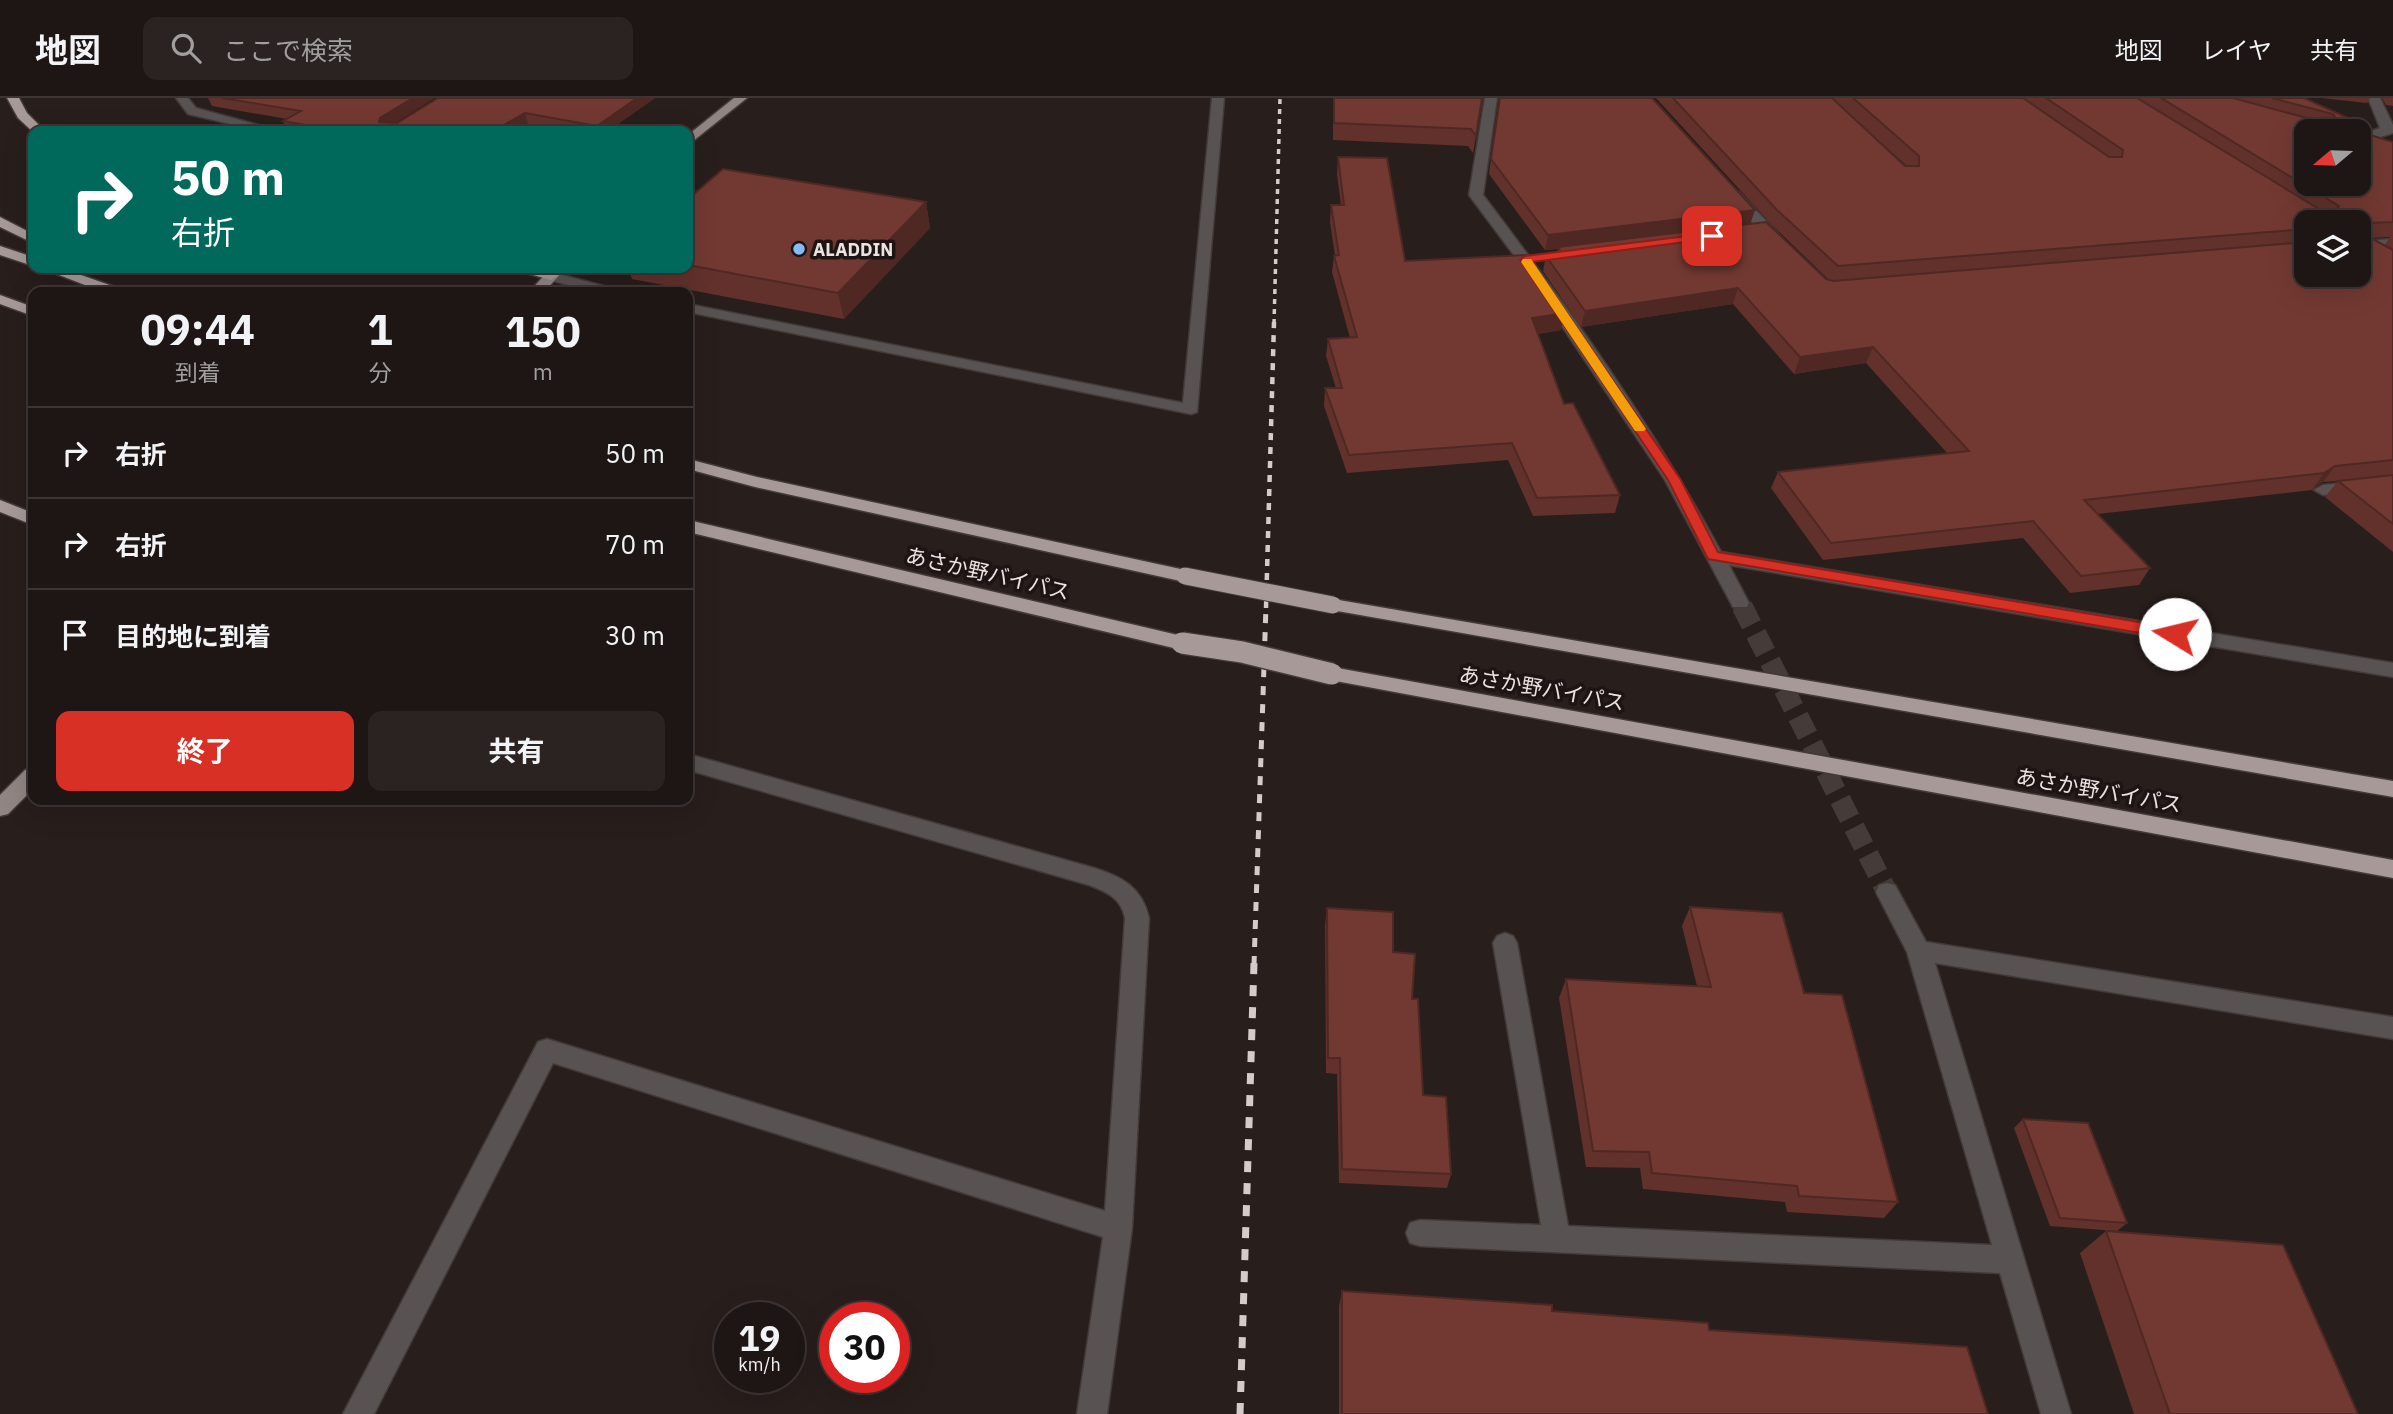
<!DOCTYPE html>
<html lang="ja">
<meta charset="utf-8">
<style>
:root{--surface:#1e1615;--page:#2b2322;--text:#f1f3f6;--muted:#a19fa0;--line:#3c3534;--accent:#d93025}
body{margin:0;font-family:"IBM Plex Sans","Noto Sans JP",sans-serif;background:var(--page);color:var(--text);height:100vh;display:flex;flex-direction:column;font-size:26px;white-space:nowrap}
*{box-sizing:border-box;margin:0}
p{font-size:23px;color:var(--muted)}
.icon{flex:none;width:38px;height:38px;fill:none;stroke:currentColor;stroke-width:2;stroke-linecap:round;stroke-linejoin:round}
.map{position:relative;flex:1;overflow:hidden}
.side{position:absolute;left:28px;top:189px;width:665px;height:518px;display:flex;flex-direction:column;background:var(--surface);border-radius:14px;box-shadow:0 7px 28px #0002,0 0 0 2px var(--line)}
.side>*{flex:none}
.hud{position:absolute;left:28px;top:28px;width:665px;height:147px;border-radius:14px;box-shadow:0 7px 28px #0002,0 0 0 2px var(--line);background:#00695c;color:#fff;overflow:hidden}
.needle{width:46px;rotate:251deg}
.buttons{position:absolute;left:2294px;top:21px;display:grid;gap:14px}
.buttons a{display:grid;place-items:center;width:77px;height:77px;border-radius:14px;background:var(--surface);box-shadow:0 7px 28px #0002,0 0 0 2px var(--line);font-size:35px}
.speed{position:absolute;left:714px;top:1204px;display:flex;gap:14px;font-size:35px;font-weight:700;text-align:center}
.speed>*{display:grid;place-content:center;width:91px;height:91px;border-radius:50%;background:var(--surface);box-shadow:0 7px 28px #0002,0 0 0 2px var(--line);line-height:1}
.speed small{font-size:18px;font-weight:400}
.speed .limit{border:10px solid #d22;background:#fff;color:#111}
.pin{position:absolute;display:grid;place-items:center;width:60px;height:60px;color:#fff;margin:-30px;border-radius:14px;box-shadow:0 4px 10px #0006}
.me{position:absolute;width:77px;margin:-38px;rotate:279deg;stroke-linejoin:round;filter:drop-shadow(0 0 5px #0008)}
.turn{display:flex;align-items:center;gap:24px;height:147px;padding:0 28px;font-size:32px}
.turn .icon{width:91px;height:91px;stroke-width:2.5}
.turn b{display:block;font-size:49px;line-height:60px}
.eta{display:flex;justify-content:space-evenly;align-items:center;height:119px;text-align:center}
.eta b{font-size:42px;font-weight:700;line-height:49px}
.primary-button{display:flex;gap:14px;margin-top:auto;padding:14px 28px}
.primary-button a{flex:1;height:80px;border-radius:14px;background:var(--accent);color:#fff;font-size:28px;font-weight:700;line-height:80px;text-align:center}
.primary-button a+a{background:var(--page);color:var(--text)}
ul{padding:0;list-style:none}
li{display:flex;align-items:center;gap:21px;height:91px;padding:0 28px;border-top:2px solid var(--line)}
li div{flex:1}
li b{display:block;font-size:26px}
li em{font-style:normal}
header{display:flex;align-items:center;gap:42px;box-sizing:border-box;height:98px;padding:0 35px;background:var(--surface);border-bottom:2px solid var(--line)}
header strong{font-size:33px}
nav{display:flex;gap:38px;margin-inline-start:auto;font-size:24px}
.search{width:490px;height:63px;background:var(--page);display:flex;align-items:center;gap:18px;box-sizing:border-box;padding:0 24px;border-radius:14px;color:var(--muted);font-size:26px}
.map>svg:first-child{display:block}
</style>
<header>
<strong>地図</strong>
<div class="search"><svg class="icon" aria-label="search" viewBox="0 0 24 24"><circle cx="10" cy="10" r="6"/><path d="M15 15l6 6"/></svg>ここで検索</div>
<nav><a>地図</a><a>レイヤ</a><a>共有</a></nav>
</header>
<div class="map">
<svg width="2393" height="1316" viewBox="0 0 2393 1316">
<rect width="100%" height="100%" fill="#281e1c"/>
<g fill="none" stroke-linecap="round" stroke-linejoin="round">
<!-- minor-tunnel-far1 -->
<polyline stroke="#453c3a" stroke-width="17" stroke-dasharray="17 9" stroke-linecap="butt" points="1740,505 1742,510"/>
<!-- minor-tunnel -->
<polyline stroke="#453c3a" stroke-width="21" stroke-dasharray="21 10" stroke-linecap="butt" points="1742,508 1887,794"/>
<defs>
<g id="minor">
<polygon points="176,0 188,0 196,10 280,33 260,33 188,16"/>
<polygon points="1212,0 1224,0 1197,314 1191,316 688,214 688,206 1183,305"/>
<path d="M1485 0H1497L1483 97C1569 210 1653 328 1721 454L2393 565V579L1729 467 1749 505 1747 509H1733L1665 382 1519 164 1469 97Z"/>
<polygon points="2368,0 2380,0 2393,27 2393,35 2359,46 2359,37 2380,30"/>
<polygon points="1734,93 1739,94 1784,142 1784,148 1774,148 1729,100 1729,94"/>
<polygon points="2393,141 2393,149 2359,151 2359,143"/>
<polygon points="551,174 615,191 617,194 594,194 546,181 544,178"/>
<polygon points="2393,380 2393,390 2323,397 2314,392 2323,387"/>
<path d="M688 656 1094 770C1122 779 1142 789 1149 820L1132 1130 1107 1316H1077L1103 1139 553 965 374 1316H343L538 944 547 941 1105 1113 1125 820C1121 800 1107 794 1089 787L688 672Z"/>
<polygon points="1887,785 1895,787 1926,844 2393,919 2393,941 1935,865 2071,1316 2041,1316 2000,1175 1420,1148 1410,1145 1406,1135 1410,1125 1420,1122 1541,1127 1493,845 1497,838 1505,835 1513,838 1517,845 1568,1128 1992,1147 1907,854 1876,794 1879,787"/>
</g>
<g id="major">
<polygon points="734,0 747,0 688,47 688,37"/>
<polygon points="551,170 566,170 544,194 529,194"/>
<polygon points="33,670 33,691 8,716 0,718 0,697 25,672"/>
</g>
<g id="highway">
<polygon points="7,0 19,0 27,15 45,33 33,34 18,20"/>
<polygon points="0,119 33,136 33,145 0,129"/>
<polygon points="0,148 33,159 33,168 0,157"/>
<polygon points="41,170 61,170 121,191 123,194 103,194"/>
<polygon points="517,170 538,170 558,178 551,182 519,173"/>
<polygon points="0,197 33,209 33,218 0,206"/>
<polygon points="688,361 757,379 1185,472 1192,474 1194,478 1192,482 1185,484 755,389 688,371"/>
<polygon points="0,402 33,415 33,427 0,414"/>
<polygon points="688,422 1182,538 1189,540 1192,545 1189,550 1182,552 688,434"/>
<polygon points="1333,501 2393,683 2393,699 1326,511 1324,507 1326,503"/>
<polygon points="1332,569 2393,762 2393,780 1325,581 1322,576 1325,571"/>
</g>
</defs>
<!-- minor casing -->
<use href="#minor" stroke="#433a38" stroke-width="3"/>
<!-- major casing -->
<use href="#major" stroke="#433a38" stroke-width="3"/>
<!-- highway casing -->
<use href="#highway" stroke="#433a38" stroke-width="3"/>
<!-- minor -->
<use href="#minor" fill="#585352" fill-rule="evenodd"/>
<!-- major -->
<use href="#major" fill="#908583" fill-rule="evenodd"/>
<!-- highway -->
<use href="#highway" fill="#a69997" fill-rule="evenodd"/>
<!-- rail-far3 -->
<polyline stroke="#d3cccb" stroke-width="3.5" stroke-dasharray="5 5" stroke-linecap="butt" points="1274,226 1280,0"/>
<!-- rail-far2 -->
<polyline stroke="#d3cccb" stroke-width="4.5" stroke-dasharray="7 7" stroke-linecap="butt" points="1266,510 1274,224"/>
<!-- rail-far1 -->
<polyline stroke="#d3cccb" stroke-width="5" stroke-dasharray="9 9" stroke-linecap="butt" points="1254,867 1266,508"/>
<!-- rail -->
<polyline stroke="#d3cccb" stroke-width="7" stroke-dasharray="11 11" stroke-linecap="butt" points="1240,1316 1254,865"/>
<defs>
<polyline id="highway-bridge-far1" points="1185,478 1333,507"/>
<polyline id="highway-bridge" points="1182,545 1242,554 1332,576"/>
</defs>
<!-- highway-bridge-far1 casing -->
<use href="#highway-bridge-far1" stroke="#433a38" stroke-width="19" stroke-linecap="butt"/>
<!-- highway-bridge casing -->
<use href="#highway-bridge" stroke="#433a38" stroke-width="24" stroke-linecap="butt"/>
<!-- highway-bridge-far1 -->
<use href="#highway-bridge-far1" stroke="#a69997" stroke-width="17"/>
<!-- highway-bridge -->
<use href="#highway-bridge" stroke="#a69997" stroke-width="21"/>
</g>
<!-- wall -->
<g fill="#62312b" fill-rule="evenodd">
<polygon points="208,0 434,0 395,25 655,0 608,33 570,33 528,26 515,33 287,33 283,23 287,21 212,8"/>
<polygon points="1333,0 1483,0 1473,55 1468,48 1333,42"/>
<path d="M1499 0H1652L1750 126 1826 181 1829 182 1772 127 1656 0H2304L2367 36 2393 44V454L2325 399 2338 383 2323 384 2312 392 2098 416 2150 470 2139 487 2070 495 2023 440 1823 462 1771 390 1778 374 1948 356 1866 265 1794 276 1733 206 1581 229 1543 173 1546 158 1556 157 1558 151 1545 152 1489 76ZM1849 16 1907 68H1905ZM2306 124H2359L2306 177ZM2390 139 2384 148 2370 140Z"/>
<polygon points="2322,0 2370,0 2367,5"/>
<polygon points="2382,0 2393,0 2393,8 2386,7"/>
<polygon points="1338,59 1405,163 1565,215 1561,232 1538,236 1564,306 1620,397 1615,415 1533,418 1508,362 1347,375 1324,308 1325,290 1336,290 1326,258 1328,241 1350,240 1332,174 1334,158 1335,158 1330,124 1331,107 1341,107 1337,76"/>
<polygon points="688,101 926,104 930,130 844,221 632,181 628,170 688,170"/>
<polygon points="1690,809 1804,895 1898,1104 1884,1120 1787,1114 1785,1104 1643,1091 1640,1070 1586,1069 1559,900 1566,881 1697,888 1682,828"/>
<polygon points="1327,810 1393,854 1412,901 1423,997 1451,1076 1447,1090 1339,1085 1337,976 1326,975 1325,827"/>
<polygon points="2023,1021 2127,1125 2117,1133 2050,1128 2014,1030"/>
<polygon points="2106,1133 2358,1316 2134,1316 2080,1155"/>
<polygon points="1342,1193 1552,1213 1709,1232 1988,1316 1339,1316 1339,1208"/>
</g>
<!-- shaded-wall -->
<g fill="#502823">
<polygon points="413,0 434,0 385,31 379,24 380,20"/>
<polygon points="637,0 655,0 608,33 598,33 597,28"/>
<polygon points="525,15 528,26 515,33 493,33"/>
<polygon points="926,104 930,130 844,221 838,195"/>
<polygon points="1755,112 1750,127 1545,152 1548,137"/>
<polygon points="1738,190 1733,206 1581,229 1585,213"/>
<polygon points="1565,215 1561,232 1528,237 1532,220"/>
<polygon points="1873,249 1866,265 1794,276 1800,259"/>
<polygon points="2335,368 2323,384 2312,392 2324,375"/>
</g>
<!-- building -->
<g fill="#723932" stroke="#502823" stroke-width="2" fill-rule="evenodd">
<polygon points="222,0 413,0 380,20 379,24 397,25 438,0 637,0 597,28 525,15 493,33 339,33 283,23 301,13"/>
<polygon points="1334,0 1482,0 1476,38 1471,31 1334,25"/>
<polygon points="1500,0 1652,0 1755,112 1548,137 1491,61"/>
<path d="M1673 0H1832L1905 68H1919V58L1853 0H2023L2109 59H2122L2123 52 2046 0H2137L2319 111H2337L2339 108 2161 0H2233L2314 22 2335 19 2333 16 2272 0H2304L2366 28 2367 36 2393 44V124L2369 125 2367 138 2393 152V362L2335 368 2324 375 2084 402 2150 470 2081 478 2033 423 1831 445 1778 374 1969 353 1873 249 1800 259 1738 190 1585 213 1546 158 1563 157 1558 149 1766 124 1826 181 1833 183 2306 144V177H2359V124H2306V131L1838 168 1777 112ZM2306 33H2359V86H2306Z"/>
<polygon points="1338,59 1387,60 1405,163 1526,157 1565,215 1532,220 1564,306 1573,305 1620,397 1537,400 1512,345 1349,357 1325,290 1342,290 1328,241 1357,239 1334,158 1339,157 1331,107 1344,107"/>
<polygon points="723,71 926,104 838,195 688,167 688,101"/>
<polygon points="2393,377 2393,426 2338,383"/>
<polygon points="1690,809 1782,815 1804,895 1842,897 1898,1104 1799,1098 1797,1088 1652,1075 1649,1054 1593,1053 1566,881 1711,889"/>
<polygon points="1327,810 1393,814 1393,854 1415,856 1412,901 1418,901 1423,997 1446,999 1451,1076 1342,1071 1340,960 1328,960"/>
<polygon points="2023,1021 2088,1025 2127,1125 2060,1120"/>
<polygon points="2106,1133 2283,1147 2358,1316 2170,1316"/>
<polygon points="1342,1193 1552,1207 1552,1213 1708,1225 1709,1232 1967,1249 1988,1316 1342,1316"/>
</g>
<!-- route -->
<polygon fill="#d93025" stroke="#8d1f18" stroke-width="2" points="1712,135 1717,138 1716,140 1532,164 1681,382 1718,454 2175,530 2181,532 2183,536 2181,539 2175,541 1708,461 1668,382 1520,162 1525,158"/>
<!-- slow -->
<polygon fill="#f59e0b" points="1523,161 1531,161 1646,331 1644,333 1635,333 1521,164"/>
<!-- markers -->
<circle fill="#82bcfa" stroke="#1e1413" stroke-width="2.5" cx="799" cy="151" r="7"/>
<g text-anchor="middle" dominant-baseline="central" stroke-width="7" stroke-linejoin="round" paint-order="stroke">
<!-- far-poi labels -->
<g font-size="18" font-weight="bold" fill="#eae3e2" stroke="#1e1413" text-anchor="start">
<text x="813" y="151">ALADDIN</text>
</g>
<!-- street labels -->
<g font-size="21" fill="#eae3e2" stroke="#1e1413">
<text transform="translate(988 475) rotate(13)">あさか野バイパス</text>
<text transform="translate(1542 590) rotate(10)">あさか野バイパス</text>
<text transform="translate(2099 692) rotate(10)">あさか野バイパス</text>
</g>
</g>
</svg>
<div class="buttons">
<a><svg class="needle" viewBox="-14 -14 28 28"><path d="M0-13l5 13h-10z" fill="#e53935"/><path d="M0 13l5-13h-10z" fill="#a19fa0"/></svg></a>
<a><svg class="icon" aria-label="layers" viewBox="0 0 24 24"><path d="M12 4l9 5-9 5-9-5zM3 14l9 5 9-5"/></svg></a>
</div>
<div class="speed"><div>19<small>km/h</small></div><div class="limit">30</div></div>
<div class="pin" style="left:1712px;top:138px;background:#d93025"><svg class="icon" aria-label="arrive" viewBox="0 0 24 24"><path d="M6 21V4h12l-3 4 3 4H6"/></svg></div>
<svg class="me" style="left:2175px;top:536px" viewBox="-20 -20 40 40"><circle r="19" fill="#fff"/><path d="M0-13L10 11 0 6-10 11z" fill="#d93025"/></svg>
<div class="hud">
<div class="turn"><svg class="icon" aria-label="right" viewBox="0 0 24 24"><path d="M7 20v-9h11M14 6l5 5-5 5"/></svg><div><b>50 m</b>右折</div></div>
</div>
<section class="side">
<div class="eta">
<div><b>09:44</b><p>到着</p></div>
<div><b>1</b><p>分</p></div>
<div><b>150</b><p>m</p></div>
</div>
<ul>
<li><svg class="icon" aria-label="right" viewBox="0 0 24 24"><path d="M7 20v-9h11M14 6l5 5-5 5"/></svg><div><b>右折</b></div><em>50 m</em></li>
<li><svg class="icon" aria-label="right" viewBox="0 0 24 24"><path d="M7 20v-9h11M14 6l5 5-5 5"/></svg><div><b>右折</b></div><em>70 m</em></li>
<li><svg class="icon" aria-label="arrive" viewBox="0 0 24 24"><path d="M6 21V4h12l-3 4 3 4H6"/></svg><div><b>目的地に到着</b></div><em>30 m</em></li>
</ul>
<div class="primary-button"><a>終了</a><a>共有</a></div>
</section>
</div>
